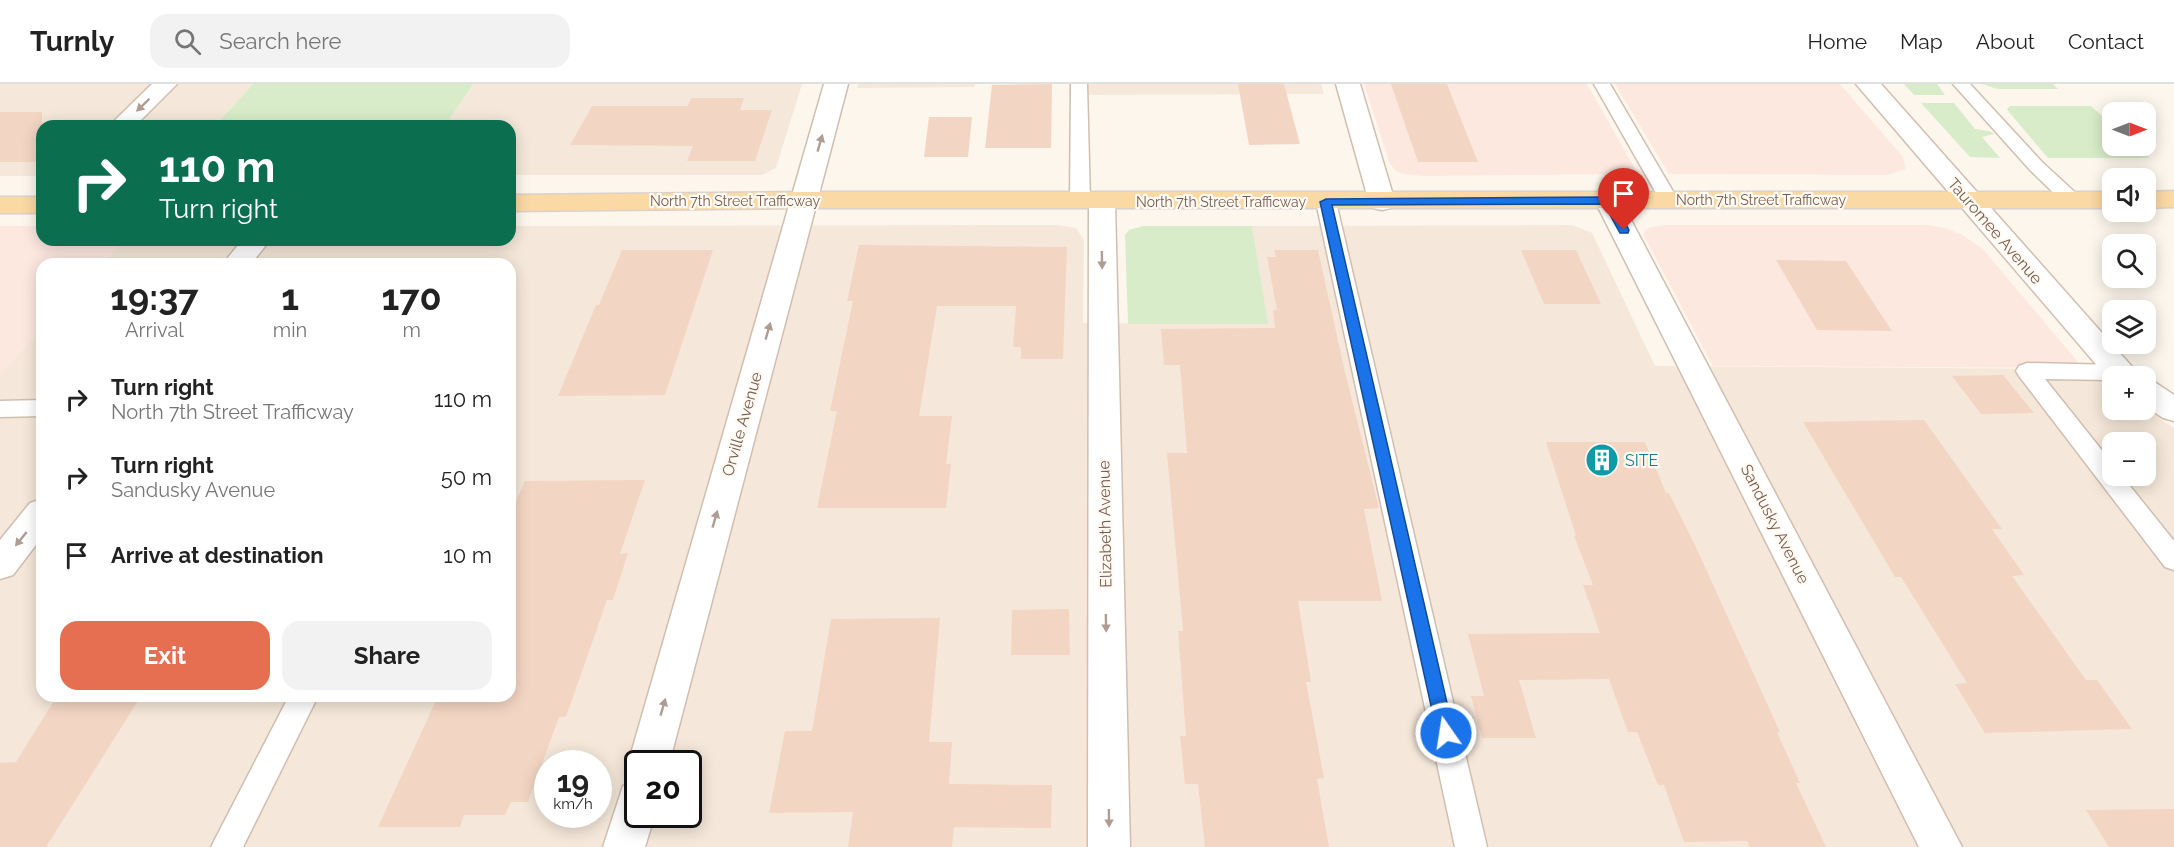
<!DOCTYPE html>
<meta charset="utf-8">
<style>
:root{--surface:#fff;--page:#f2f2f2;--text:#222;--muted:#767676;--line:#e0e0e0;--accent:#e76f51}
body{margin:0;font-family:Raleway,sans-serif;background:var(--page);color:var(--text);height:100vh;display:flex;flex-direction:column;font-size:22px;white-space:nowrap}
*{box-sizing:border-box;margin:0}
p{font-size:20px;color:var(--muted)}
.icon{flex:none;width:33px;height:33px;fill:none;stroke:currentColor;stroke-width:2;stroke-linecap:round;stroke-linejoin:round}
.map{position:relative;flex:1;overflow:hidden}
.panel{position:absolute;left:36px;top:174px;width:480px;height:444px;display:flex;flex-direction:column;background:var(--surface);border-radius:18px;box-shadow:0 3px 15px #0003}
.panel>*{flex:none}
.top-card{position:absolute;left:36px;top:36px;width:480px;height:126px;border-radius:18px;box-shadow:0 3px 15px #0003;background:#0b6e4f;color:#fff;overflow:hidden}
.needle{width:39px;rotate:90deg}
.fabs{position:absolute;left:2102px;top:18px;display:grid;gap:12px}
.fabs a{display:grid;place-items:center;width:54px;height:54px;border-radius:12px;background:var(--surface);box-shadow:0 3px 15px #0003;font-size:30px}
.speed{position:absolute;left:534px;top:666px;display:flex;gap:12px;font-size:30px;font-weight:700;text-align:center}
.speed>*{display:grid;place-content:center;width:78px;height:78px;border-radius:50%;background:var(--surface);box-shadow:0 3px 15px #0003;line-height:1}
.speed small{font-size:15px;font-weight:400}
.speed .limit{border:3px solid #111;border-radius:9px;background:#fff;color:#111}
.pin{position:absolute;display:grid;place-items:center;width:51px;height:51px;color:#fff;margin:-62px -26px;border-radius:50% 50% 50% 0;rotate:-45deg;box-shadow:0 0 6px #0007}
.pin .icon{rotate:45deg}
.me{position:absolute;width:66px;margin:-33px;rotate:347deg;stroke-linejoin:round;filter:drop-shadow(0 0 4px #0008)}
.turn{display:flex;align-items:center;gap:21px;height:126px;padding:0 24px;font-size:27px}
.turn .icon{width:78px;height:78px;stroke-width:2.5}
.turn b{display:block;font-size:42px;line-height:51px}
.eta{display:flex;justify-content:space-evenly;align-items:center;height:102px;text-align:center}
.eta b{font-size:36px;font-weight:700;line-height:42px}
.primary-button{display:flex;gap:12px;margin-top:auto;padding:12px 24px}
.primary-button a{flex:1;height:69px;border-radius:18px;background:var(--accent);color:#fff;font-size:24px;font-weight:700;line-height:69px;text-align:center}
.primary-button a+a{background:var(--page);color:var(--text)}
ul{padding:0;list-style:none}
li{display:flex;align-items:center;gap:18px;height:78px;padding:0 24px}
li div{flex:1}
li b{display:block;font-size:22px}
li em{font-style:normal}
header{display:flex;align-items:center;gap:36px;box-sizing:border-box;height:84px;padding:0 30px;background:var(--surface);border-bottom:2px solid var(--line)}
header strong{font-size:28px}
nav{display:flex;gap:33px;margin-inline-start:auto;font-size:21px}
.search{width:420px;height:54px;background:var(--page);display:flex;align-items:center;gap:15px;box-sizing:border-box;padding:0 21px;border-radius:18px;color:var(--muted);font-size:22px}
.map>svg:first-child{display:block}
</style>
<header>
<strong>Turnly</strong>
<div class="search"><svg class="icon" aria-label="search" viewBox="0 0 24 24"><circle cx="10" cy="10" r="6"/><path d="M15 15l6 6"/></svg>Search here</div>
<nav><a>Home</a><a>Map</a><a>About</a><a>Contact</a></nav>
</header>
<div class="map">
<svg width="2174" height="763" viewBox="0 0 2174 763">
<rect width="100%" height="100%" fill="#fdf6ec"/>
<!-- residential -->
<g fill="#f5e8da" fill-rule="evenodd">
<polygon points="0,0 253,0 215,42 42,42 42,92 0,92"/>
<polygon points="473,0 802,0 776,84 762,91 510,91 510,42 445,42"/>
<polygon points="858,0 975,0 975,3 857,4"/>
<polygon points="1069,0 1321,0 1324,10 1069,11"/>
<path d="M1059 141 1076 144 1084 156 1083 239 1267 240 1252 142 1572 141 1592 149 1655 282 2083 285 2112 303V326L2145 325 2174 344V763H0V290L42 244V612H510V180H102L124 156H510V142ZM2112 358H2145V392H2112ZM548 680H598V730H548ZM638 680H688V730H638Z"/>
</g>
<!-- commercial -->
<g fill="#fde8e0">
<polygon points="1364,0 1587,0 1638,90 1424,92 1403,90 1396,87 1390,80"/>
<polygon points="1615,0 1840,0 1903,73 1906,85 1887,91 1669,90"/>
<polygon points="1665,141 1928,141 1948,145 1964,152 1983,165 2083,284 1713,282 1644,152 1644,148 1648,144"/>
<polygon points="0,142 42,142 42,156 124,156 102,180 42,180 42,244 0,290"/>
</g>
<!-- green -->
<g fill="#d8ecc9">
<polygon points="253,0 473,0 445,42 215,42"/>
<polygon points="1904,0 1937,0 1945,11 1914,11"/>
<polygon points="1982,0 2053,0 2058,5 1997,5"/>
<polygon points="1921,19 1954,19 1975,45 1989,47 1994,50 1982,53 2000,74 1970,73"/>
<polygon points="2010,22 2091,22 2112,41 2112,62 2135,62 2150,74 2048,74 2009,28 2007,25"/>
<polygon points="1143,142 1252,142 1268,240 1128,240 1125,151 1129,146"/>
</g>
<!-- building -->
<g fill="#f3d5c3">
<polygon points="1052,0 1051,64 985,64 992,1"/>
<polygon points="1238,0 1284,0 1300,60 1249,61"/>
<polygon points="1391,0 1447,0 1478,78 1418,78"/>
<polygon points="691,14 744,14 740,26 772,26 755,77 687,77 693,62 570,61 592,22 688,22"/>
<rect x="0" y="28" width="42" height="50"/>
<polygon points="929,33 972,33 968,73 924,73"/>
<polygon points="859,161 1067,163 1063,275 1021,275 1021,263 1013,263 1016,222 937,222 919,332 952,332 946,380 951,380 946,424 817,424 837,327 830,327 853,217 847,217"/>
<polygon points="622,166 713,166 665,311 558,312 596,221 599,221"/>
<polygon points="1274,166 1318,166 1345,288 1379,424 1364,425 1382,517 1298,517 1311,598 1306,598 1324,694 1317,695 1329,763 1205,763 1198,700 1185,700 1180,652 1186,652 1178,547 1183,547 1167,369 1187,369 1180,281 1164,281 1161,245 1275,244 1273,226 1277,226 1267,173 1276,173"/>
<polygon points="1521,166 1576,166 1601,220 1544,220"/>
<polygon points="1776,176 1846,177 1892,247 1817,246"/>
<polygon points="2003,291 2034,329 1981,330 1952,292"/>
<polygon points="1924,336 2002,445 1992,445 2024,491 2012,492 2086,596 2097,596 2132,645 1985,649 1955,600 1967,599 1901,493 1895,493 1803,338"/>
<polygon points="1546,358 1645,358 1666,409 1669,409 1695,461 1780,648 1777,648 1800,699 1796,699 1826,763 1750,763 1747,757 1684,758 1664,701 1658,701 1637,648 1628,648 1609,595 1519,596 1536,654 1482,654 1471,612 1484,612 1468,550 1600,549 1583,501 1593,501 1574,452 1576,452"/>
<polygon points="645,396 620,470 628,469 613,516 607,516 566,633 559,633 528,718 511,718 505,731 464,731 460,743 378,743 438,612 510,612 510,431 525,397"/>
<polygon points="1069,525 1070,571 1011,571 1012,526"/>
<polygon points="940,534 929,658 952,658 949,700 1052,701 1051,744 954,743 952,763 848,763 853,728 769,729 785,647 812,647 831,535"/>
<polygon points="57,612 141,612 46,763 0,763 0,679 16,678"/>
<polygon points="2174,725 2174,763 2109,763 2086,726"/>
</g>
<g fill="none" stroke-linecap="round" stroke-linejoin="round">
<defs>
<g id="lane">
<polygon points="1071,0 1087,0 1090,117 1087,121 1073,121 1070,117"/>
<polygon points="1594,0 1610,0 1678,116 1676,120 1662,120 1660,116"/>
<polygon points="1953,0 1970,0 2042,78 2079,112 2081,116 2079,120 2065,120 2030,86"/>
<polygon points="1326,112 1333,114 1336,118 1487,763 1455,763 1316,118 1319,114"/>
<polygon points="2027,279 2118,281 2126,284 2129,289 2127,292 2112,292 2112,296 2045,295 2112,379 2112,392 2122,392 2174,457 2174,486 2165,483 2019,292 2016,287 2019,282"/>
<polygon points="42,316 42,332 0,333 0,317"/>
<polygon points="289,612 318,612 243,763 211,763"/>
</g>
<g id="street">
<polygon points="152,0 177,0 135,42 109,42"/>
<polygon points="824,0 848,0 669,680 638,680 638,694 634,693 628,680"/>
<polygon points="1336,0 1360,0 1395,118 1391,124 1382,126 1373,124 1369,118"/>
<polygon points="1856,0 1881,0 2134,285 2138,292 2112,292 2112,299"/>
<polygon points="1102,109 1111,111 1115,117 1130,763 1088,763 1089,117 1093,111"/>
<polygon points="1608,109 1617,111 1621,117 1962,763 1919,763 1595,117 1599,111"/>
<polygon points="242,156 270,156 251,180 223,180"/>
<polygon points="2145,296 2156,299 2174,311 2174,337 2163,334 2145,322"/>
<polygon points="42,415 42,453 13,491 0,495 0,456 30,419"/>
<polygon points="638,697 638,730 655,730 645,763 603,763 623,702"/>
</g>
<g id="primary">
<polygon points="2174,107 2174,123 2145,124 2145,108"/>
<polygon points="804,108 2112,108 2112,124 804,124 510,127 510,111"/>
<rect x="0" y="113" width="42" height="16"/>
</g>
</defs>
<!-- lane casing -->
<use href="#lane" stroke="#d1beb0" stroke-width="3"/>
<!-- street casing -->
<use href="#street" stroke="#d1beb0" stroke-width="3"/>
<!-- primary casing -->
<use href="#primary" stroke="#dad1cd" stroke-width="3"/>
<!-- lane -->
<use href="#lane" fill="#fff" fill-rule="evenodd"/>
<!-- street -->
<use href="#street" fill="#fff" fill-rule="evenodd"/>
<!-- primary -->
<use href="#primary" fill="#fbd9a5" fill-rule="evenodd"/>
</g>
<!-- one-way arrows -->
<defs><path id="oneway-solid" d="M-6-.8H1V-3.2L6.5 0L1 3.2V.8H-6Z" transform="scale(1.5)"/></defs>
<g fill="#af9d94">
<use href="#oneway-solid" transform="translate(143 21) rotate(136)"/>
<use href="#oneway-solid" transform="translate(820 59) rotate(-74)"/>
<use href="#oneway-solid" transform="translate(1102 176) rotate(89)"/>
<use href="#oneway-solid" transform="translate(768 247) rotate(-74)"/>
<use href="#oneway-solid" transform="translate(715 435) rotate(-74)"/>
<use href="#oneway-solid" transform="translate(21 455) rotate(129)"/>
<use href="#oneway-solid" transform="translate(1106 539) rotate(89)"/>
<use href="#oneway-solid" transform="translate(663 623) rotate(-74)"/>
<use href="#oneway-solid" transform="translate(1109 734) rotate(89)"/>
</g>
<!-- route -->
<polygon fill="#1a73e8" stroke="#114b97" stroke-width="1.5" points="1608,113 1614,117 1629,146 1628,149 1620,149 1604,120 1332,121 1454,649 1451,654 1446,656 1440,654 1437,649 1320,118 1326,115"/>
<!-- icons -->
<defs>
<symbol id="building-disc" viewBox="-11 -11 22 22"><circle r="9.5" fill="#0f9aa8" stroke="#fffaf3"/><path d="M-4-6H4V6H1V3H-1V6H-4ZM-2.5-4.3h1.7v1.8h-1.7ZM.8-4.3h1.7v1.8H.8ZM-2.5-1h1.7V.8h-1.7ZM.8-1h1.7V.8H.8Z" fill="#fff"/></symbol>
</defs>
<g fill-rule="evenodd">
<use href="#building-disc" x="1583" y="357" width="38" height="38"/>
</g>
<g text-anchor="middle" dominant-baseline="central" stroke-width="4.5" stroke-linejoin="round" paint-order="stroke">
<!-- far-street labels -->
<g font-size="14" fill="#7a5c4d" stroke="#fffaf3">
<text x="1761" y="116">North 7th Street Trafficway</text>
<text x="735" y="117">North 7th Street Trafficway</text>
<text x="1221" y="118">North 7th Street Trafficway</text>
</g>
<!-- street labels -->
<g font-size="16" fill="#7a5c4d" stroke="#fffaf3">
<text transform="translate(1995 147) rotate(49)">Tauromee Avenue</text>
<text transform="translate(742 340) rotate(-74)">Orville Avenue</text>
<text transform="translate(1105 440) rotate(-91)">Elizabeth Avenue</text>
<text transform="translate(1775 440) rotate(63)">Sandusky Avenue</text>
</g>
<!-- culture labels -->
<g font-size="16" fill="#0d838f" stroke="#fffaf3" text-anchor="start">
<text x="1625" y="376">SITE</text>
</g>
</g>
</svg>
<div class="fabs">
<a><svg class="needle" viewBox="-14 -14 28 28"><path d="M0-13l5 13h-10z" fill="#e53935"/><path d="M0 13l5-13h-10z" fill="#767676"/></svg></a>
<a><svg class="icon" aria-label="sound" viewBox="0 0 24 24"><path d="M4 9h4l5-4v14l-5-4H4zM17 9q2 3 0 6"/></svg></a>
<a><svg class="icon" aria-label="search" viewBox="0 0 24 24"><circle cx="10" cy="10" r="6"/><path d="M15 15l6 6"/></svg></a>
<a><svg class="icon" aria-label="layers" viewBox="0 0 24 24"><path d="M12 4l9 5-9 5-9-5zM3 14l9 5 9-5"/></svg></a>
<a>+</a>
<a>−</a>
</div>
<div class="speed"><div>19<small>km/h</small></div><div class="limit">20</div></div>
<div class="pin" style="left:1624px;top:146px;background:#d93025"><svg class="icon" aria-label="arrive" viewBox="0 0 24 24"><path d="M6 21V4h12l-3 4 3 4H6"/></svg></div>
<svg class="me" style="left:1446px;top:649px" viewBox="-20 -20 40 40"><circle r="17" fill="#1a73e8" stroke="#fff" stroke-width="3"/><path d="M0-11L8 9 0 5-8 9z" fill="#fff"/></svg>
<div class="top-card">
<div class="turn"><svg class="icon" aria-label="right" viewBox="0 0 24 24"><path d="M7 20v-9h11M14 6l5 5-5 5"/></svg><div><b>110 m</b>Turn right</div></div>
</div>
<section class="panel">
<div class="eta">
<div><b>19:37</b><p>Arrival</p></div>
<div><b>1</b><p>min</p></div>
<div><b>170</b><p>m</p></div>
</div>
<ul>
<li><svg class="icon" aria-label="right" viewBox="0 0 24 24"><path d="M7 20v-9h11M14 6l5 5-5 5"/></svg><div><b>Turn right</b><p>North 7th Street Trafficway</p></div><em>110 m</em></li>
<li><svg class="icon" aria-label="right" viewBox="0 0 24 24"><path d="M7 20v-9h11M14 6l5 5-5 5"/></svg><div><b>Turn right</b><p>Sandusky Avenue</p></div><em>50 m</em></li>
<li><svg class="icon" aria-label="arrive" viewBox="0 0 24 24"><path d="M6 21V4h12l-3 4 3 4H6"/></svg><div><b>Arrive at destination</b></div><em>10 m</em></li>
</ul>
<div class="primary-button"><a>Exit</a><a>Share</a></div>
</section>
</div>
